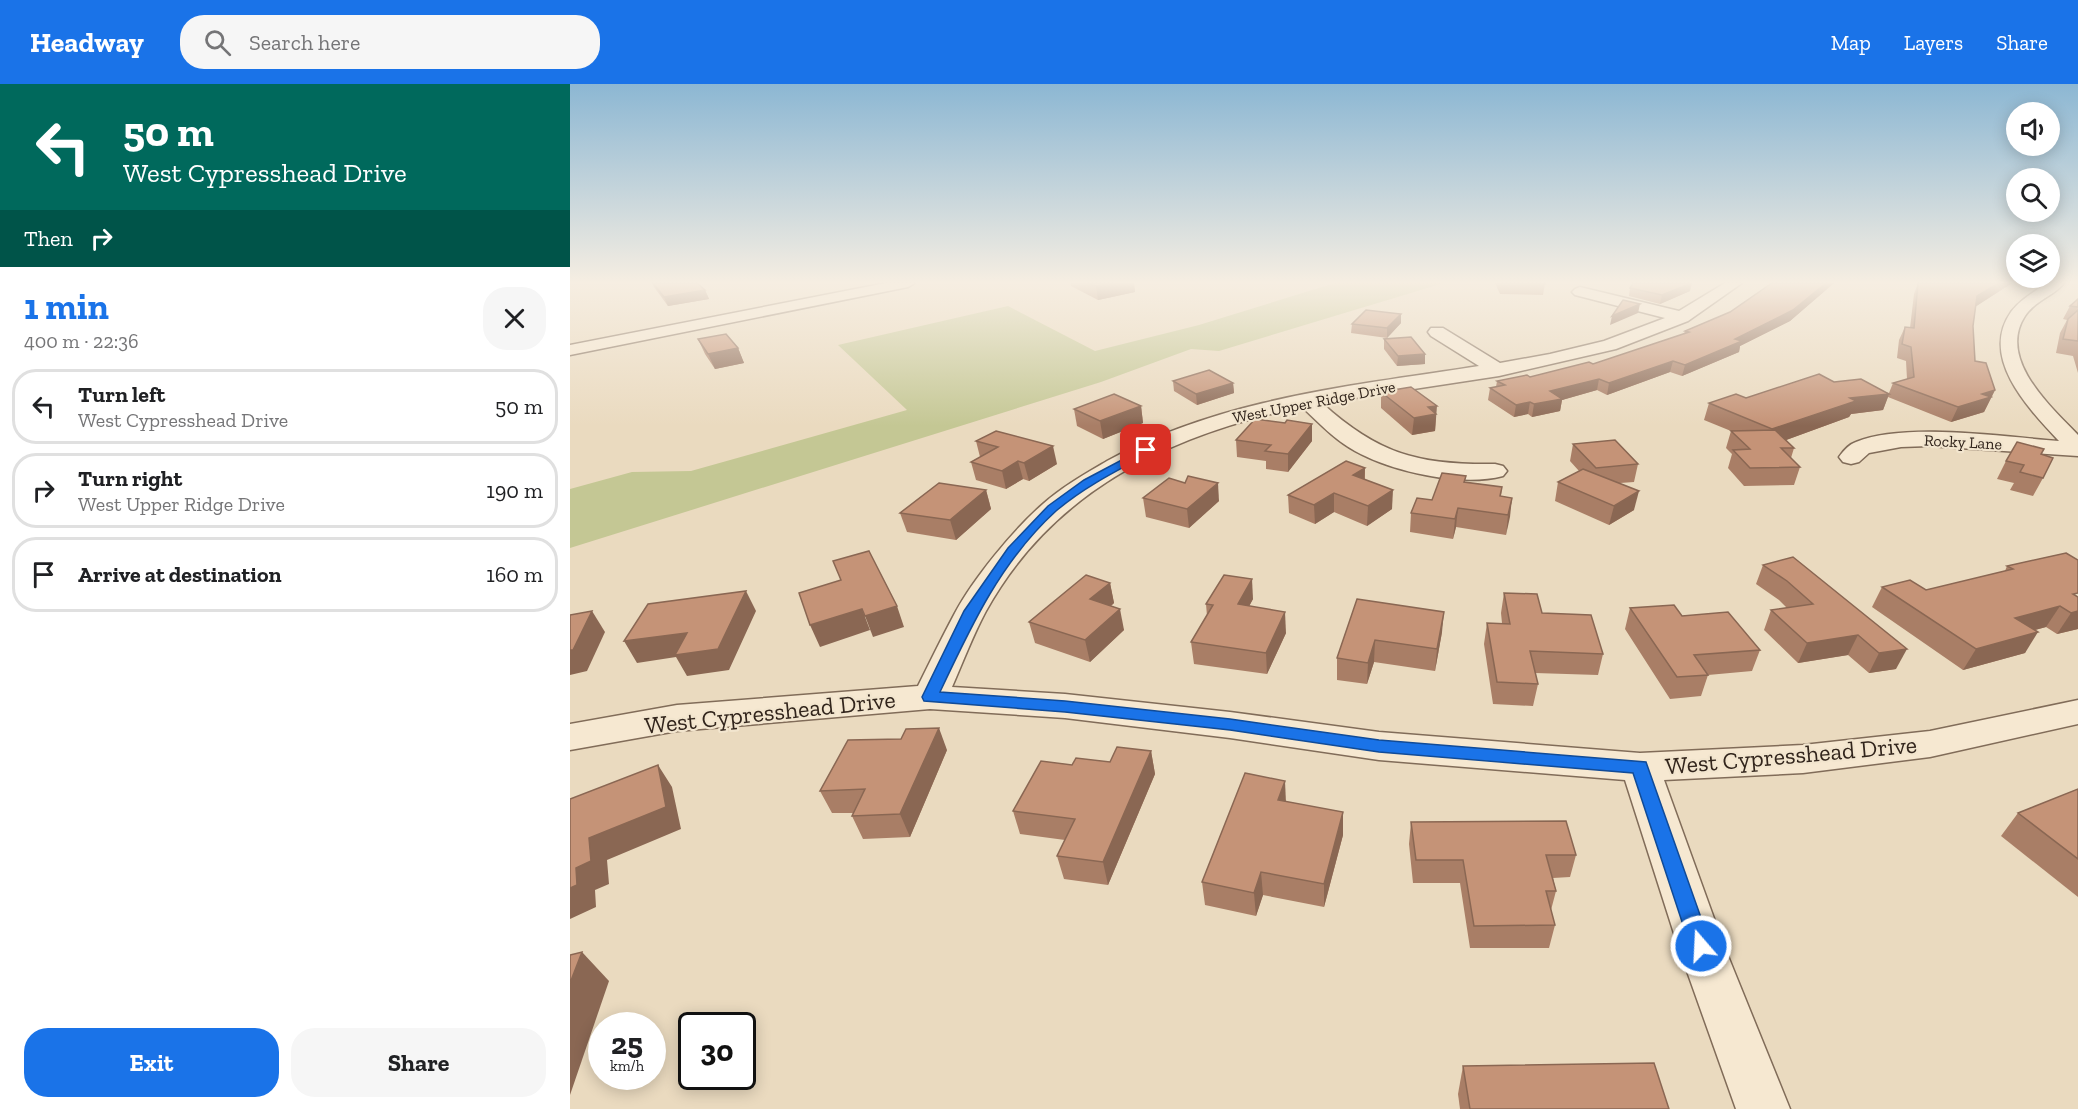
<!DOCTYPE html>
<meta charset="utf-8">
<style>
:root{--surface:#fff;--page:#f6f6f6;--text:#202124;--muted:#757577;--line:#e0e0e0;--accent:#1a73e8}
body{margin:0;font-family:"Zilla Slab",serif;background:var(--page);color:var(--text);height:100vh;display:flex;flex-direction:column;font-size:22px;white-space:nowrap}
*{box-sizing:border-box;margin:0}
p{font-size:20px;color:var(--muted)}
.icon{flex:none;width:33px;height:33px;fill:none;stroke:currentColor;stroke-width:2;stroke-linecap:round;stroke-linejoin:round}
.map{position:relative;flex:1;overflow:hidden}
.sheet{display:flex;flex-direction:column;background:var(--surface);width:570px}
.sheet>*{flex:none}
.top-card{background:#00695c;color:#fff;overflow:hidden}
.fabs{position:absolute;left:1436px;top:18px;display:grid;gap:12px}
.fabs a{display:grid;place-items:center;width:54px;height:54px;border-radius:50%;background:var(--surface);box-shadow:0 3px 15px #0003;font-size:30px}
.speed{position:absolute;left:18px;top:928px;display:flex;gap:12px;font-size:30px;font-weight:700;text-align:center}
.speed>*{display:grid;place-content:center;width:78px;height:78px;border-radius:50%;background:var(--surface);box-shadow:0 3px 15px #0003;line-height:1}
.speed small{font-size:15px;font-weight:400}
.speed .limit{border:3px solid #111;border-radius:9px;background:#fff;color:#111}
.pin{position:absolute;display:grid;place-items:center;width:51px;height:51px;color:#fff;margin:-26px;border-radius:12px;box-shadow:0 3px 9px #0006}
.me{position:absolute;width:66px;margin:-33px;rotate:341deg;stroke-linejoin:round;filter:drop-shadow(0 0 4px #0008)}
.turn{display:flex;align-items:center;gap:21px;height:126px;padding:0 24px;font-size:27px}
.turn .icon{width:78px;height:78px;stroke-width:2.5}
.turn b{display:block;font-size:42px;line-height:51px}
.then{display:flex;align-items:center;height:57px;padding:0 24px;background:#0003;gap:12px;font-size:22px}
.round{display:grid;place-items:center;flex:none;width:63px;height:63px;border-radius:24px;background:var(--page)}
.overview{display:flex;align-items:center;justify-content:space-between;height:102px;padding:0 24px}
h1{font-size:36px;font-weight:800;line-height:45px;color:var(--accent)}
.button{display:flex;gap:12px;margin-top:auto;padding:12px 24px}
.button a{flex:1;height:69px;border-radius:24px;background:var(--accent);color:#fff;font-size:24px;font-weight:800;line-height:69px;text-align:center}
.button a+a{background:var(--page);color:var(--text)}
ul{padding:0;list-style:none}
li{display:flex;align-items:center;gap:18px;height:75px;margin:0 12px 9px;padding:0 12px;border:3px solid var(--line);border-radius:24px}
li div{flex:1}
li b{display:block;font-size:22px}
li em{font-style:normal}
header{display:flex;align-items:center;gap:36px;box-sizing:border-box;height:84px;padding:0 30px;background:var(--accent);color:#fff}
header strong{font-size:28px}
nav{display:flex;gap:33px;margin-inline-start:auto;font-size:21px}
.search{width:420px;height:54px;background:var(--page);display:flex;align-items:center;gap:15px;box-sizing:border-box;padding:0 21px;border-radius:24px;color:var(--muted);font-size:22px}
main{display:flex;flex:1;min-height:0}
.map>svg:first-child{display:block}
</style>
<header>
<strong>Headway</strong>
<div class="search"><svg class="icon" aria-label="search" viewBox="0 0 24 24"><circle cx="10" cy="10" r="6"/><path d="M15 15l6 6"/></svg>Search here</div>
<nav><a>Map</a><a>Layers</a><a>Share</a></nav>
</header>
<main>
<section class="sheet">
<div class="top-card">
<div class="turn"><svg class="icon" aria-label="left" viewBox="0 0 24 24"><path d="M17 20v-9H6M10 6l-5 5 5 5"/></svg><div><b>50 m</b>West Cypresshead Drive</div></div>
<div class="then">Then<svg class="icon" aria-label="right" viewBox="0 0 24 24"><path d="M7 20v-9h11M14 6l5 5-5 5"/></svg></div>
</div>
<div class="overview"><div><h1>1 min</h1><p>400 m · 22:36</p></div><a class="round"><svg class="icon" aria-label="close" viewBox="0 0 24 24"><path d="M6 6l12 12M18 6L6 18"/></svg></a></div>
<ul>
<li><svg class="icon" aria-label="left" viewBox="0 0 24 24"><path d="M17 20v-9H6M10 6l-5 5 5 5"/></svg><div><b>Turn left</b><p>West Cypresshead Drive</p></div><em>50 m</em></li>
<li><svg class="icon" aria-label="right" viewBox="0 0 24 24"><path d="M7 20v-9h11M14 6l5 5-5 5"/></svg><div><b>Turn right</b><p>West Upper Ridge Drive</p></div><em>190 m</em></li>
<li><svg class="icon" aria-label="arrive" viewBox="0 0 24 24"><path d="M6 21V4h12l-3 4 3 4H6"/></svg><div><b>Arrive at destination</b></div><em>160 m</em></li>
</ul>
<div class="button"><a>Exit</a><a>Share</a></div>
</section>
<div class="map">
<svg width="1508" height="1025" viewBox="0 0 1508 1025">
<rect width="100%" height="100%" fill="#eadabf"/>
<!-- green -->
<polygon fill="#c4c794" points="765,199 874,199 649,267 621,265 531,298 0,464 0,405 62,388 121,387 337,326 268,261 438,222 525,267 629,241"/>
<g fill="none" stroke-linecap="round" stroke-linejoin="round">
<defs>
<g id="minor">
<polygon points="316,199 345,199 338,203 0,271 0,261"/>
<path d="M1155 199H1172L1118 237 1046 265 929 292 752 319C809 371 850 381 925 380L933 382 937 387 933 392C891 403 823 388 785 367 765 356 749 339 732 323 601 350 483 406 416 527 403 551 393 578 382 603L495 610 660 628 809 648 1070 669 1233 661 1360 647 1508 616V640L1360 673 1233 689 1094 696 1154 862 1220 1025H1166L1108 862 1055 696 809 676 660 654 495 634 360 625 107 647 0 666V640L107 621 348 602C360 578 372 553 385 529 403 495 444 445 473 420 492 403 515 390 537 377 651 314 782 302 909 282L861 252 858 248 861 244H873L930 279 980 270 1034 257 1095 234 1005 211 1002 208 1005 205 1010 203 1109 227Z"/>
<path d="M1477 199H1494C1484 212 1464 217 1455 232 1427 275 1481 323 1508 351V372L1359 362 1331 363 1299 369 1289 378 1281 380 1273 378 1269 373C1273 367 1280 360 1286 358 1336 338 1434 353 1489 357 1459 325 1409 274 1441 228 1450 216 1464 208 1477 199Z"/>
</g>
</defs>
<!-- minor casing -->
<use href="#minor" stroke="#816c59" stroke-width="3"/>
<!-- minor -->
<use href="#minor" fill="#f6e8d1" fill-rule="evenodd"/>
</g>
<!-- wall -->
<g fill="#a97e66">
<polygon points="82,199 127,199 135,206 139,215 98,222 84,203"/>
<polygon points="501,199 564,199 565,208 528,216 501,202"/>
<polygon points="925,199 976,199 975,199 973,211 930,210"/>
<polygon points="1202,199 1264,199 1220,237 1170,262 1169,268 1112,292 1100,288 1037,311 1027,306 992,316 990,327 962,333 958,330 944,333 918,316 920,304 926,303 927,297 960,293 1023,280 1114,250 1115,247 1160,228"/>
<polygon points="1348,199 1442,199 1406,222 1403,242 1405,277 1425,306 1414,328 1381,338 1318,313 1313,326 1281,330 1279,333 1216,356 1224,364 1221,374 1230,383 1224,401 1174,402 1158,384 1162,370 1156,364 1161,347 1134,336 1139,319 1176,314 1264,298 1319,309 1323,299 1337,295 1336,277 1327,274 1329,256 1335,243 1340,244 1344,210"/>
<polygon points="1060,204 1120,207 1090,220 1059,212"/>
<polygon points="1508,215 1508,289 1503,272 1486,269 1490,249 1497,236 1493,235 1500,222"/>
<polygon points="831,230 831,239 817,254 781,249 782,240"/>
<polygon points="128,255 168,264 174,279 145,285 135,270"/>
<polygon points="814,255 855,280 827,282 814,265"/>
<polygon points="603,297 663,299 664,309 627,321 604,307"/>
<polygon points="811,308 866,330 865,347 842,351 811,324"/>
<polygon points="571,322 573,339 533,355 507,342 504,325"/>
<polygon points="715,339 742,340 742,357 718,388 696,385 696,377 667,373 666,356"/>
<polygon points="406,357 487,380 459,397 453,395 436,405 406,396 401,378 410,373"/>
<polygon points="1003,360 1068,380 1064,398 1050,399 1064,426 1039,441 985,417 988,398 1009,387 1000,377"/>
<polygon points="1471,370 1473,394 1463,412 1440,406 1444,399 1427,395 1436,377"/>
<polygon points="795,384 795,395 822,425 797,442 764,428 745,440 719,429 718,411"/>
<polygon points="896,392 895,398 932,403 931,412 942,414 936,451 886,443 883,455 840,448 841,429 862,416"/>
<polygon points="416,406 421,425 386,456 337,448 330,429"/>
<polygon points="573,414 649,417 619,444 576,433"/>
<polygon points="1496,469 1508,545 1487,550 1476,543 1465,546 1455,569 1393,586 1302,523 1312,503 1356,506 1435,487 1437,482"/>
<polygon points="1223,473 1326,585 1299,589 1278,571 1228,579 1194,546 1201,526 1217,524 1209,516 1186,500 1193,481"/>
<polygon points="540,499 544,519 541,522 554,546 520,578 465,559 459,538"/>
<polygon points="934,509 972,529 1033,570 1028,591 965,589 968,600 963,622 923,620 914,560 917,539 932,539 931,529"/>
<polygon points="683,515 679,522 716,549 697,590 624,580 621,558 637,532 636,520"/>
<polygon points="787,515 872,548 865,587 804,578 797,600 767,596 767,574"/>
<polygon points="1060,524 1112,532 1190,566 1182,587 1138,591 1131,612 1100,615 1055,545"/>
<polygon points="377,666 340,753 293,755 282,732 283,729 262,729 250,707"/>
<polygon points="581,667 585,690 538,801 494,795 487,772 495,756 450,750 443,727 502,681 540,678"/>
<polygon points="1508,705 1508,813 1431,752 1448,729"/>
<polygon points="716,718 773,728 773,751 754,823 693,811 686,832 635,821 632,798"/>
<polygon points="841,738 1006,771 1000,793 983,794 986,807 981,826 985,841 979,864 900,864 890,799 843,799 839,760"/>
<polygon points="893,982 1099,1025 890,1025 888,1010"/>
</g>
<!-- shaded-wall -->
<g fill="#8a6753">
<polygon points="543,199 564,199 565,208 528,216 526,202"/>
<polygon points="1122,199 1120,207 1090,220 1092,211"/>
<polygon points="1256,199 1264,199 1220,237 1170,262 1169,268 1112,292 1115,281 1165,255"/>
<polygon points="1429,199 1442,199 1402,225 1407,212"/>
<polygon points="135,206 139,215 98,222 94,213"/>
<polygon points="1070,220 1068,229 1040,241 1042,232"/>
<polygon points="831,230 831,239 817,254 817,244"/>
<polygon points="168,264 174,279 145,285 138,270"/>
<polygon points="855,270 855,280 827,282 828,272"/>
<polygon points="1103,277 1100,288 1037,311 1039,299"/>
<polygon points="1029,295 1027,306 992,316 990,327 962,333 964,320 980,307"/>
<polygon points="663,299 664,309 627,321 626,310"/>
<polygon points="1425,306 1414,328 1381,338 1388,323 1412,310"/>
<polygon points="1319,310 1313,326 1281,330 1279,333 1197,363 1202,345 1280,314"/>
<polygon points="960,318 958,330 944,333 946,321"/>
<polygon points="571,322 573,339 533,355 530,337"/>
<polygon points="867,322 865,347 842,351 844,334 858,323"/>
<polygon points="742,340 742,357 718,388 718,370"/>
<polygon points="483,362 487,380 459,397 454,379"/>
<polygon points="448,377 453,395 436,405 432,387"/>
<polygon points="795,384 794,402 783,391"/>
<polygon points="648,399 649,417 619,444 617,425"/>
<polygon points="416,406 421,425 386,456 380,436"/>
<polygon points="823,406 822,425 797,442 798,422"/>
<polygon points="1069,407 1064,426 1039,441 1044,422"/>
<polygon points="764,409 764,428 745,440 744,421"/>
<polygon points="942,414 940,433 936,451 938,431"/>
<polygon points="888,424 886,443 883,455 885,435"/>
<polygon points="682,495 683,515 669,541 668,520"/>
<polygon points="540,499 544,519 524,536 520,515"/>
<polygon points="176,507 186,527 159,586 117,592 106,573 67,579 54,557"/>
<polygon points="327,522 334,543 303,553 295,532"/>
<polygon points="1490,522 1476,543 1432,555 1445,534"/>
<polygon points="292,525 300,546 250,563 240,541"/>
<polygon points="550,525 554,546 520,578 515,556"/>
<polygon points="22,527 35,548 17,587 0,591 0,566"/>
<polygon points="1508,527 1508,545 1487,550 1501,529"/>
<polygon points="715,528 716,549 697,590 696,569"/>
<polygon points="874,528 872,548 865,587 867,565"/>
<polygon points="1468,548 1455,569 1393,586 1406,565"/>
<polygon points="1288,551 1278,571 1228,579 1237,559"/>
<polygon points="805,556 804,578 797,600 798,579"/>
<polygon points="1337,565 1326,585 1299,589 1309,569"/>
<polygon points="369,644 377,666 340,753 330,730"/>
<polygon points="581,667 585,690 538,801 533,778"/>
<polygon points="88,681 102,703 111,745 37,776 39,800 25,806 26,823 0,835 0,804 6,784 19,754"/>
<polygon points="715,697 716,719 708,716"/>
<polygon points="773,728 773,751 754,823 754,800"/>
<polygon points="691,788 693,811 686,832 684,809"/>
<polygon points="12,868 39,897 0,1011 0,899"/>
</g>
<!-- building -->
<g fill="#c59377" stroke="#8a6753" stroke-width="1.5">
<polygon points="83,199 127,199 135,206 94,213"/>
<polygon points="518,199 543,199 526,202"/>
<polygon points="931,199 974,199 975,200"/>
<polygon points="1063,199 1122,199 1092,211 1060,204"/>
<polygon points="1202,199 1256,199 1223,226 1165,255 1172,257 1115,281 1103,277 1039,299 1029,295 980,307 992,315 964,320 960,318 946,321 920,304 935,301 927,297 957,291 960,293 1019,278 1023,280 1119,248 1115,247 1160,228"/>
<polygon points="1348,199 1429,199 1407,212 1403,242 1405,277 1416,279 1425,306 1412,310 1421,313 1388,323 1323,299 1344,293 1341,263 1332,260 1335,243 1344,244"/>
<polygon points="1508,215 1508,223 1500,222"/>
<polygon points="1053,216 1070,220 1042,232"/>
<polygon points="796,226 831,230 817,244 782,240"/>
<polygon points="1508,226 1508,257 1493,255 1498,235"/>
<polygon points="156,250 168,264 138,270 128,255"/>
<polygon points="841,253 855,270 828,272 814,255"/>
<polygon points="639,286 663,299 626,310 603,297"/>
<polygon points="1249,290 1264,298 1291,295 1319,310 1280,314 1286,317 1202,345 1139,319 1166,310 1176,314"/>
<polygon points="841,303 867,322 858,323 866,330 844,334 811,308"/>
<polygon points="544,310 571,322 530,337 504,325"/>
<polygon points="685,335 715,339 717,336 742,340 718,370 695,367 701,361 666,356"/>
<polygon points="1205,346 1224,364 1211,364 1230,383 1180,384 1163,366 1180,365 1161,347"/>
<polygon points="426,347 483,362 454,379 448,377 432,387 401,378 428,363 406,357"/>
<polygon points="1045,356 1068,380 1026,384 1003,360"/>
<polygon points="1447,358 1474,365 1471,370 1483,374 1473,394 1450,388 1454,381 1436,377"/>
<polygon points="776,377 795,384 783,391 823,406 798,422 764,409 744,421 718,411"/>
<polygon points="1013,385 1069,407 1044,422 988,398"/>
<polygon points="872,389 896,392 894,398 932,403 930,412 942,414 938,431 888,424 885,435 841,429 847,414 862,416"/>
<polygon points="618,392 648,399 617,425 573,414 599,394 615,399"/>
<polygon points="369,399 416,406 380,436 330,429"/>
<polygon points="299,467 327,522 295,532 292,525 240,541 229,509 271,496 263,477"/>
<polygon points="1496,469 1508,476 1508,509 1503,510 1508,513 1508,527 1501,529 1490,522 1445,534 1468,548 1406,565 1312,503 1340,496 1356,506 1443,485 1437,482"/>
<polygon points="1223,473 1337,565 1309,569 1288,551 1237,559 1201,526 1243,520 1217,497 1193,481"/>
<polygon points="516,491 540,499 520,515 550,525 515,556 459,538"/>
<polygon points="654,491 682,495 668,520 715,528 696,569 621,558 643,521 636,520"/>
<polygon points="176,507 148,565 105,571 117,549 54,557 78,520"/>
<polygon points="934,509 967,510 972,529 1021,531 1033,570 960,567 968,600 927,598 917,539 940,540"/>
<polygon points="787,515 874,528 867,565 805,556 798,579 767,574"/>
<polygon points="1104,521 1112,532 1158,528 1190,566 1124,571 1138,591 1107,593 1060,524"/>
<polygon points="22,527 3,566 0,566 0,531"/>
<polygon points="369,644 330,730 282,732 295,705 250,707 278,656 331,655 336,645"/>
<polygon points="547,663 581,667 533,778 487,772 505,735 443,727 471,677 502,681 506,674 540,678"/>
<polygon points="88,681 96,723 19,754 21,777 6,784 7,801 0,804 0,715"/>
<polygon points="675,689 715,697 708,716 773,728 754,800 691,788 684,809 632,798"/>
<polygon points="1508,705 1508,775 1448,729"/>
<polygon points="996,737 1006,771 976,771 986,807 976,807 985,841 904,842 893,776 846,776 841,738"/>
<polygon points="12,868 0,899 0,871"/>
<polygon points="1084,979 1099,1025 900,1025 893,982"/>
</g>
<!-- sky -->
<linearGradient id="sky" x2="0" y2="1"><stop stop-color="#8cb7d3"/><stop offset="0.58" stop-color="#f6eee2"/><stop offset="1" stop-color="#f6eee2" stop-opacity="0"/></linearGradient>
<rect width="1508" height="342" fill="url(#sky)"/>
<!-- route -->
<path fill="#1a73e8" stroke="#114b97" stroke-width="1.5" d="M576 363 582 366 580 369C548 386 514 403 486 427 431 477 401 542 370 608L495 617 660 635 809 656 1076 678 1141 862 1138 869 1131 872 1123 869 1120 862 1063 689 809 668 660 646 495 628 354 617 352 613 394 527 438 464 478 422 514 396Z"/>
<g text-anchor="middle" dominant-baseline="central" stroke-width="4.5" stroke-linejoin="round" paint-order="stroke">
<!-- far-street labels -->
<g font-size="16" fill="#32251c" stroke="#f2e5ce">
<text transform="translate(744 318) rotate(-11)">West Upper Ridge Drive</text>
<text transform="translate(1393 358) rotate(3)">Rocky Lane</text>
</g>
<!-- near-street labels -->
<g font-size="24" fill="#32251c" stroke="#f2e5ce">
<text transform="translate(200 628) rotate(-6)">West Cypresshead Drive</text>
<text transform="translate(1221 671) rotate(-5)">West Cypresshead Drive</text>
</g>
</g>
</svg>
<div class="fabs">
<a><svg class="icon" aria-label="sound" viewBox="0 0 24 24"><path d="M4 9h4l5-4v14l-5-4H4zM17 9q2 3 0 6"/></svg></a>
<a><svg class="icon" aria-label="search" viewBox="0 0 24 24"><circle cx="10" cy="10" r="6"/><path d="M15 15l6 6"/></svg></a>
<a><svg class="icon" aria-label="layers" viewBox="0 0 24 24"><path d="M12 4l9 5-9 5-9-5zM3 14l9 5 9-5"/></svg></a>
</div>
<div class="speed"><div>25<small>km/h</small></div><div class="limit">30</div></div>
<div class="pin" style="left:576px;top:366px;background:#d93025"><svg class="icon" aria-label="arrive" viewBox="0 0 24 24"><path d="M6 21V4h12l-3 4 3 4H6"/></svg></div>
<svg class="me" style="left:1131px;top:862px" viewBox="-20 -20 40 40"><circle r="17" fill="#1a73e8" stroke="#fff" stroke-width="3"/><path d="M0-11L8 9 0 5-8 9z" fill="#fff"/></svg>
</div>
</main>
